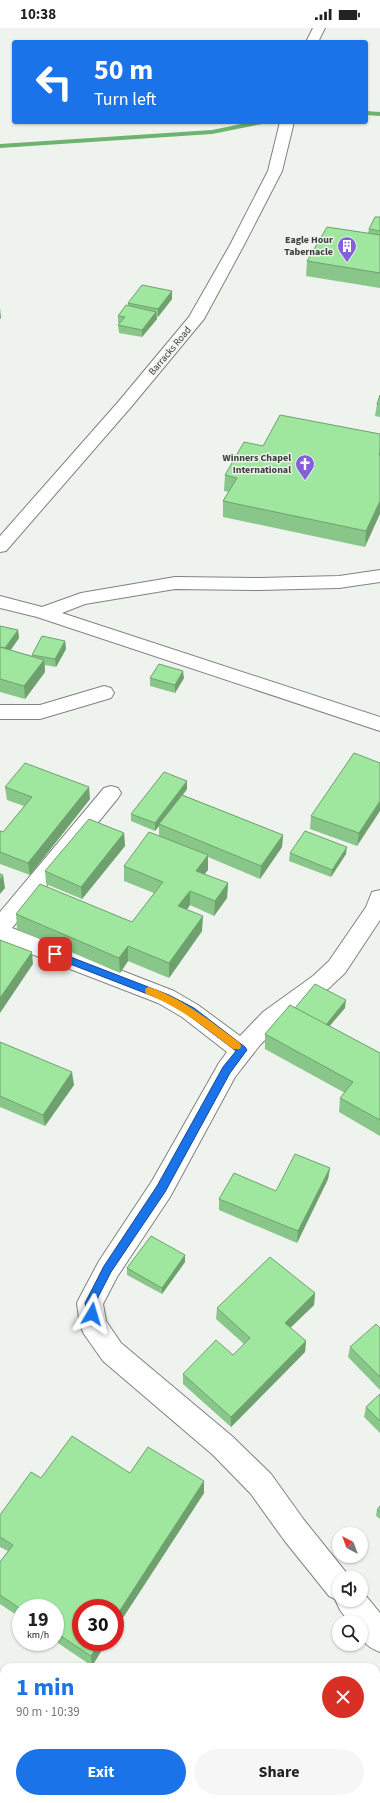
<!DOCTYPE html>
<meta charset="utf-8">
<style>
:root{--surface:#fff;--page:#f6f6f6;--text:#222;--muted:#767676;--accent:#1a73e8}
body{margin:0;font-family:"Source Sans 3",sans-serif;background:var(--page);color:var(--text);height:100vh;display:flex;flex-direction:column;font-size:15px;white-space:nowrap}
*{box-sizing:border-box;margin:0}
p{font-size:13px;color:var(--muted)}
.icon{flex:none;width:22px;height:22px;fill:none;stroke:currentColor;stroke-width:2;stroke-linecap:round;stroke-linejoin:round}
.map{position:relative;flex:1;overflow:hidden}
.side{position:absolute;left:0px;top:1635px;width:380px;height:140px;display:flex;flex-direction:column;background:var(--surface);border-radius:12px 12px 0 0;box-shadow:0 1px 3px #0004}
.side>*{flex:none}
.hud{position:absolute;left:12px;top:12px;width:356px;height:84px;border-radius:4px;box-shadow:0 1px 3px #0004;background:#1a73e8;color:#fff;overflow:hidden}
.needle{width:26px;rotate:319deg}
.fabs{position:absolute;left:332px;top:1499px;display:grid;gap:8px}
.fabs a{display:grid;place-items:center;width:36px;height:36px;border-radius:50%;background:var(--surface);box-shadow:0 1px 3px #0004;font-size:20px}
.speed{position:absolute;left:12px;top:1571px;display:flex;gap:8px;font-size:20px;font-weight:700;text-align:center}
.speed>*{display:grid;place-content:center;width:52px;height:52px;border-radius:50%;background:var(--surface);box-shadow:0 1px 3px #0004;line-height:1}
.speed small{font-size:10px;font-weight:400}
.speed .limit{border:6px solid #d22;background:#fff;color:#111}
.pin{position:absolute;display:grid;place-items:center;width:34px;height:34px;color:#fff;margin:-17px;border-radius:8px;box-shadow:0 2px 6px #0006}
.me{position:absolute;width:44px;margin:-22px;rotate:7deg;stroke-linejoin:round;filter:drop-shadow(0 0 3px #0008)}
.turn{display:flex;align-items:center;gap:14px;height:84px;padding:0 16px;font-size:18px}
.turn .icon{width:52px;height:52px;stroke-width:2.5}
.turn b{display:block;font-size:28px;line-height:34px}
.round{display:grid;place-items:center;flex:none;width:42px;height:42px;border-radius:21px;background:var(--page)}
.head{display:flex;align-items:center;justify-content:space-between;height:68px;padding:0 16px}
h1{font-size:24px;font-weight:700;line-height:30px;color:var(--accent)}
.cta{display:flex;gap:8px;margin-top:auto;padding:8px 16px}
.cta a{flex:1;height:46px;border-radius:24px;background:var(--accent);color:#fff;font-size:16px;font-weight:700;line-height:46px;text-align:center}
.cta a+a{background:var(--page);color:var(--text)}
.status{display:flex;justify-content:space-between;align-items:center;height:28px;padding:0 20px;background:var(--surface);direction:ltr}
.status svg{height:11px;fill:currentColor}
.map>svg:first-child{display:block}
</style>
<div class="status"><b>10:38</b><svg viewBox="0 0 49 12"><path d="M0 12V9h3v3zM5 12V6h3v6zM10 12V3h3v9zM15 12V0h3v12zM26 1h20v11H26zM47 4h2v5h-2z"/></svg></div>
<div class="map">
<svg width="380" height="1775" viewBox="0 0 380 1775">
<rect width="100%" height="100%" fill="#eef3ee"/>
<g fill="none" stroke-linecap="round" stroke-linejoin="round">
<!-- stream -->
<g fill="#6eb36f" fill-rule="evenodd">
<polygon points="366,83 380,84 380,88 366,87"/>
<polygon points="251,94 266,94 262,96 212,106 0,120 0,116 212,102"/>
</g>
<defs>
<g id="minor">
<polygon points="313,0 325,0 318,14 306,14"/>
<polygon points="280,94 294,94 282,143 244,217 204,291 131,379 6,523 0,524 0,508 119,373 189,289 230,217 268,143"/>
<polygon points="380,542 380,554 339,560 259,562 175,561 85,576 62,585 380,689 380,703 37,589 0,580 0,568 42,579 81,565 175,549 259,550 339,548"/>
<polygon points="104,658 111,660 114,665 111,670 40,691 0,691 0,677 40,677"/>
<path d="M111 758 118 760 121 765 118 770 12 900 174 963 198 977 240 1008 263 984 313 948 329 933 366 879 372 864 380 862V892L345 945 329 960 279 998 260 1017 235 1049 170 1169 117 1249 103 1276 106 1293 121 1315 233 1409 271 1446 304 1492 349 1548 350 1550H339V1572H361V1562L380 1585V1624C363 1617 361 1612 361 1594H349L340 1582 335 1571 329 1568 284 1512 251 1466 213 1427 103 1333 84 1306 80 1297 77 1275 81 1267 99 1233 152 1153 219 1035 227 1024 182 989 158 975 0 914V884L104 760Z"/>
</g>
</defs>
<!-- minor casing -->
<use href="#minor" stroke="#7f837f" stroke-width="2"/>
<!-- minor -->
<use href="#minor" fill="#fff" fill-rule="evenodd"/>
</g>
<!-- wall -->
<g fill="#89c689">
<polygon points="380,189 380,260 306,248 307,233 368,205 369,201"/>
<polygon points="172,271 158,289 157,288 157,291 142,309 119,305 118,297 120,295 118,295 118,288 128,278 128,275"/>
<polygon points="380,367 380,389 375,388 377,376"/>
<polygon points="380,406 365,519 223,489 223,473 229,464 224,463 225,447 263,418"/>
<polygon points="0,598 18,602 19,610 11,622 32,628 32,627 65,613 66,621 56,639 45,637 45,644 25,671 0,664"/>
<polygon points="150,650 184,650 175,665 150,658"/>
<polygon points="380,735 357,818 310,801 311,788"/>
<polygon points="187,753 187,761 183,767 283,807 282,819 260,851 208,829 208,842 204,846 228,855 227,870 214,888 190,877 187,882 202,903 169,950 128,933 120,945 17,901 16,886 132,894 154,865 124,853 124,838 159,808 159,798 155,803 131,793 131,786"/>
<polygon points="5,759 90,771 30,847 0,836 0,803 3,804 24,778 7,772"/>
<polygon points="124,805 125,818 82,871 46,856 45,843"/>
<polygon points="290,825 346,826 331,849 289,833"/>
<polygon points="295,980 345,980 329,998 380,1025 380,1108 339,1084 340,1070 345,1065 265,1021 265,1006"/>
<polygon points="0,1014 74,1057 45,1098 0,1079"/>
<polygon points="330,1140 328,1151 297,1215 219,1182 219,1171 276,1163"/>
<polygon points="185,1227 185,1234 162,1266 127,1247 127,1240"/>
<polygon points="315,1265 314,1277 290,1300 306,1313 305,1324 231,1399 183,1356 183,1346 233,1327 244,1316 216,1291 217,1280"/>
<polygon points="380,1300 380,1362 348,1329 350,1319"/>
<polygon points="380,1366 380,1405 364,1389 366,1379"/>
<polygon points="130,1445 204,1465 115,1602 115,1580 81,1614 107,1614 92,1638 55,1613 55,1580 21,1580 21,1590 0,1576 0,1534 8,1523 0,1519 0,1487 41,1450"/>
<polygon points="380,1478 380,1491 376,1488 377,1482"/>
<polygon points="91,1771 315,1771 322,1775 97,1775"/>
</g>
<!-- shaded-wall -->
<g fill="#6fa16f">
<polygon points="172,263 172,271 158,289 158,281"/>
<polygon points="0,280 1,290 0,291"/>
<polygon points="156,284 157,291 142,309 142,302"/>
<polygon points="380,473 380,486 365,519 366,503"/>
<polygon points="18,602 19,610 6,628 5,620"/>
<polygon points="65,613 66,621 56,639 55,631"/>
<polygon points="44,632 45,644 25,671 24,658"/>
<polygon points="183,643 184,650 175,665 175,657"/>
<polygon points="187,753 187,761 160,797 159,796 159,798 155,803 155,795"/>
<polygon points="89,759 90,771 30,847 28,835"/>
<polygon points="380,773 380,783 357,818 359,805"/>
<polygon points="124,805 125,818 82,871 81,859"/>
<polygon points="283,807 282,819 260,851 261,838"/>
<polygon points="347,819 346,826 331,849 332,842"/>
<polygon points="208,827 208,842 196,857 196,843"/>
<polygon points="3,847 5,860 0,866 0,852"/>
<polygon points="228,855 227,870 214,888 215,873"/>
<polygon points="190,863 190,877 178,893 178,878"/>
<polygon points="203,888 202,903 169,950 169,935"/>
<polygon points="128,918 128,933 120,945 119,930"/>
<polygon points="32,924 33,936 0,985 0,970"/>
<polygon points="346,972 345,980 322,1007 323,1000"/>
<polygon points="72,1044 74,1057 45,1098 43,1087"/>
<polygon points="330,1140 328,1151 297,1215 298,1203"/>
<polygon points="185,1227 185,1234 162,1266 162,1260"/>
<polygon points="315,1265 314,1277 284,1306 285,1295"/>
<polygon points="306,1313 305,1324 231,1399 231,1389"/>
<polygon points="204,1453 204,1465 115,1602 115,1590"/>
<polygon points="100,1614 107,1614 92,1638 91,1628"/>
</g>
<!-- building -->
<g fill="#9fe69f" stroke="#6fa16f">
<polygon points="375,189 380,189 380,203 369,201"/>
<polygon points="327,199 380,207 380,245 307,233"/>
<polygon points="142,257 172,263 158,281 128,275"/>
<polygon points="126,277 156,284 142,302 118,297 125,289 118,288"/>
<polygon points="380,367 380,376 377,376"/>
<polygon points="280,387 380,406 380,424 379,427 380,427 380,473 366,503 223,473 237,450 225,447 244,414 263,418"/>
<polygon points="0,598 18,602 5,620 0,619"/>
<polygon points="42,608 65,613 55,631 32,627"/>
<polygon points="0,619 44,632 24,658 0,651"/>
<polygon points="159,636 183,643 175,657 150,650"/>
<polygon points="354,725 380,735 380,773 359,805 311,788"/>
<polygon points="25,735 89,759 28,835 0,824 0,803 3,804 32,769 5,759"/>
<polygon points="164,744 187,753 155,795 131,786"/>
<polygon points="182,767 283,807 261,838 159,796"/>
<polygon points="89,791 124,805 81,859 45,843"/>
<polygon points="305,803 347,819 332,842 290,825"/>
<polygon points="149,804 208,827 196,843 228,855 215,873 190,863 178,878 203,888 169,935 128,918 119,930 16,886 40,856 132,894 163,854 124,838"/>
<polygon points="0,846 3,847 0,852"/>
<polygon points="0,912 32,924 0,970"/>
<polygon points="315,956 346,972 326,997 295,980"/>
<polygon points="290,977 380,1025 380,1092 340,1070 353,1054 265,1006"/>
<polygon points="0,1014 72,1044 43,1087 0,1068"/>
<polygon points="295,1126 330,1140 298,1203 219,1171 234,1145 276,1163"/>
<polygon points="151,1208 185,1227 162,1260 127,1240"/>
<polygon points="270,1229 315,1265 285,1295 306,1313 231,1389 183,1346 216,1312 233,1327 250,1310 217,1280"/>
<polygon points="376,1296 380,1300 380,1349 350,1319"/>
<polygon points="380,1366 380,1393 366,1379"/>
<polygon points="72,1408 130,1445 148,1419 204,1453 115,1590 115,1580 81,1580 81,1614 100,1614 91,1628 55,1604 55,1580 21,1580 21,1581 0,1567 0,1534 13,1517 0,1509 0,1487 31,1444 41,1450"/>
<polygon points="380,1478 380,1484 377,1482"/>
<polygon points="103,1771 315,1771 322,1775 109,1775"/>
</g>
<!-- route -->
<polygon fill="#1a73e8" stroke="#114b97" points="55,923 169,967 194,980 245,1019 247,1022 230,1045 165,1164 111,1244 95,1275 97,1286 95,1290 92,1291 88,1290 85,1275 104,1238 157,1158 223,1039 236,1023 187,986 163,972 52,929 51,926 52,924"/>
<!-- slow -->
<path fill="#f59e0b" d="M149 959C184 971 211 994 240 1015L241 1018 240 1021H233C205 1000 179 978 146 966L145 963 146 960Z"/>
<!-- icons -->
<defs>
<symbol id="building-pin" viewBox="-11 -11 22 30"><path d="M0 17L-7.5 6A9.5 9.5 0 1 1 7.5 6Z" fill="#855fd9" stroke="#eef3ee"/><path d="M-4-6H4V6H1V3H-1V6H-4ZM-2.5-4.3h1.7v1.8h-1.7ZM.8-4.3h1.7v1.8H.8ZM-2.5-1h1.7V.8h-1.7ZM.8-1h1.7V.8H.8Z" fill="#fff"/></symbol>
<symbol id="church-pin" viewBox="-11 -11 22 30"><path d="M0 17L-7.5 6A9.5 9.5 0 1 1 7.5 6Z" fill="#855fd9" stroke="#eef3ee"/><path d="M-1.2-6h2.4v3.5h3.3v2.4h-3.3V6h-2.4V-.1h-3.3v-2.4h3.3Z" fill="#fff"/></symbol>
</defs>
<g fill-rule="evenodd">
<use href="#building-pin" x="336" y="207" width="22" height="30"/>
<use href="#church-pin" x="294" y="425" width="22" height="30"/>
</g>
<g text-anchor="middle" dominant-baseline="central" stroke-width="3" stroke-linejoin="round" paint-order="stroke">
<!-- far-poi labels -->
<g font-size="10" font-weight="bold" fill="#3c3e3c" stroke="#eef3ee" text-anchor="end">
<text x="333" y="212">Eagle Hour<tspan x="333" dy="12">Tabernacle</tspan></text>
<text x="291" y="430">Winners Chapel<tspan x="291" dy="12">International</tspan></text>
</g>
<!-- far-street labels -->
<g font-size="10" fill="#3c3e3c" stroke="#eef3ee">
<text transform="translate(170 323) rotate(-50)">Barracks Road</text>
</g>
</g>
</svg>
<div class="fabs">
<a><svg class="needle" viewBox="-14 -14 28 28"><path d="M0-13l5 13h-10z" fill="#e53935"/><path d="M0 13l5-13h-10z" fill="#767676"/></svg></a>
<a><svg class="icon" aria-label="sound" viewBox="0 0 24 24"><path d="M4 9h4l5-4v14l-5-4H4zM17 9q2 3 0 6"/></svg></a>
<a><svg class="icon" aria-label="search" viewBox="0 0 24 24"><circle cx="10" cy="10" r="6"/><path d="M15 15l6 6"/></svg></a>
</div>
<div class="speed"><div>19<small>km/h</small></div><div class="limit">30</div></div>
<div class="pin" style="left:55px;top:926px;background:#d93025"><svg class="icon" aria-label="arrive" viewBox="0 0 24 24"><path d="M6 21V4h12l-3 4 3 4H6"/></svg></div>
<svg class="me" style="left:92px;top:1286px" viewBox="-20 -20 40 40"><path d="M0-17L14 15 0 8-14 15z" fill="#1a73e8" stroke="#fff" stroke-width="4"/></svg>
<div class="hud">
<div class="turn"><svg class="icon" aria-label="left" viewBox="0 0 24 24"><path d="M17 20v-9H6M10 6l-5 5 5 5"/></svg><div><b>50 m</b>Turn left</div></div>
</div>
<section class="side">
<div class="head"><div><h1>1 min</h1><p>90 m · 10:39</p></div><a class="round" style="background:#d93025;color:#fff"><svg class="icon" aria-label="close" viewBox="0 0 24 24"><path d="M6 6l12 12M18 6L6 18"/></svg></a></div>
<div class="cta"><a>Exit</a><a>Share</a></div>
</section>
</div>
